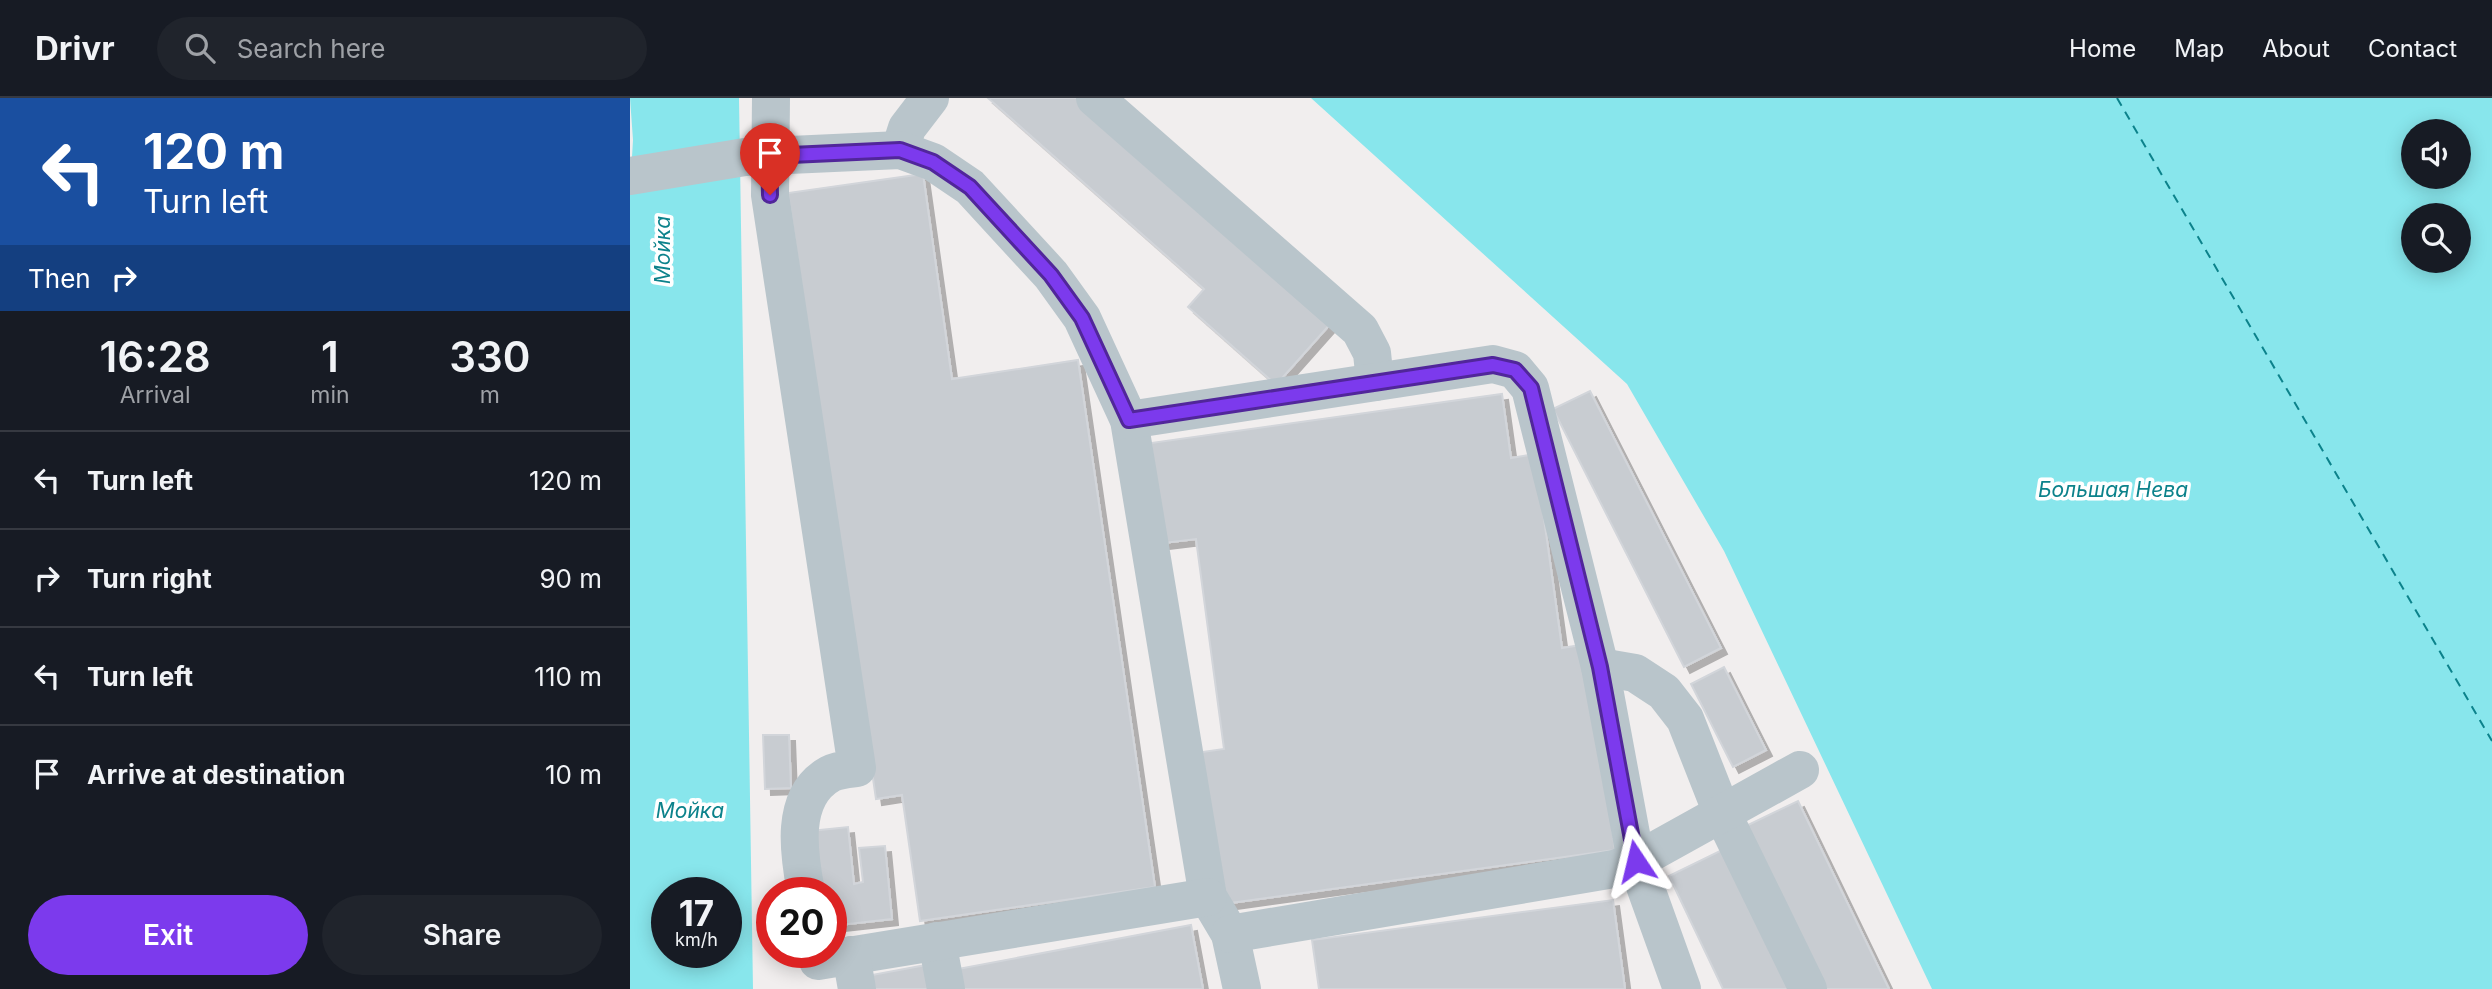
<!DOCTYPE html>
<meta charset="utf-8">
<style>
:root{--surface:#171b24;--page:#20242c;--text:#f1f3f6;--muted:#9ea1a6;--line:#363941;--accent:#7c3aed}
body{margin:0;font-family:Inter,sans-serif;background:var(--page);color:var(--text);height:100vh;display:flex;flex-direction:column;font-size:26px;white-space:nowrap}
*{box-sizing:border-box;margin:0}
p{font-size:23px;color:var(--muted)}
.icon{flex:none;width:38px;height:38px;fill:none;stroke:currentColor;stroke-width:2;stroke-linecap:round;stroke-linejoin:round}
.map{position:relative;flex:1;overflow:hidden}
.sheet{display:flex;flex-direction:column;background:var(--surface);width:630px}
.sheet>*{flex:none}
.top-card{background:#1a4fa0;color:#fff;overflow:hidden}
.buttons{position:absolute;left:1771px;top:21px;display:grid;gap:14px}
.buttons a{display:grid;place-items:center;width:70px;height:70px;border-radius:50%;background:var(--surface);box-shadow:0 4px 18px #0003;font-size:35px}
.speed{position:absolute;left:21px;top:779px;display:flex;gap:14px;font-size:35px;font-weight:700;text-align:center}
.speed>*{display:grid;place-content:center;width:91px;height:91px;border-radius:50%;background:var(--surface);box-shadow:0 4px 18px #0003;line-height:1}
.speed small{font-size:18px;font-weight:400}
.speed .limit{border:10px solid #d22;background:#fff;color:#111}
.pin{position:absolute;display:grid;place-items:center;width:60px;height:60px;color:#fff;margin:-72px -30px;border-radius:50% 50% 50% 0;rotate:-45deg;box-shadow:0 0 7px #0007}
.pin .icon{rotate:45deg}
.me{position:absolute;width:77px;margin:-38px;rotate:350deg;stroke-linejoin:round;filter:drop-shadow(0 0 5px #0008)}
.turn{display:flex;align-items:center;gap:24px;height:147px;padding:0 28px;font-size:32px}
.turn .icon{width:91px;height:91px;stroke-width:2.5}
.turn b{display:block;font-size:49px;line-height:60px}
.then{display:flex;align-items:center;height:66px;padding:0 28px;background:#0003;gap:14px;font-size:26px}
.eta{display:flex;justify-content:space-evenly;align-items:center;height:119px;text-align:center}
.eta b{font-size:42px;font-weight:600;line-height:49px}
.cta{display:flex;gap:14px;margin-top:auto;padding:14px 28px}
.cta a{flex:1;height:80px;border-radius:42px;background:var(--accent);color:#fff;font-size:28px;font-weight:600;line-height:80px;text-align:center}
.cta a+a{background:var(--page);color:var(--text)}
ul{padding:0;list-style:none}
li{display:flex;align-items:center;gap:21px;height:98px;padding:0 28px;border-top:2px solid var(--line)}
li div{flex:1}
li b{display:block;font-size:26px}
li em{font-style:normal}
header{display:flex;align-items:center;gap:42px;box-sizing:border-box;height:98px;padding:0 35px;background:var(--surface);border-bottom:2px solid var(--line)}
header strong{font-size:33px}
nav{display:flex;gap:38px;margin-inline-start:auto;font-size:24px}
.search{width:490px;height:63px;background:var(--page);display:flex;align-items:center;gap:18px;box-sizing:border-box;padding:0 24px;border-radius:38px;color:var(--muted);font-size:26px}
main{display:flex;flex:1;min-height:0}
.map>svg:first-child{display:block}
</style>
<header>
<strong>Drivr</strong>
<div class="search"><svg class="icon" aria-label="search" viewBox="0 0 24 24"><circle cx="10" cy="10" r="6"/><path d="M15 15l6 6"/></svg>Search here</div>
<nav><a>Home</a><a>Map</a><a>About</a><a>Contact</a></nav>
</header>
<main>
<section class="sheet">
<div class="top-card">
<div class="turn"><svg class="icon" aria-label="left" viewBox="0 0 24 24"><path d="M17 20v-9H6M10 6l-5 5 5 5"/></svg><div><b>120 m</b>Turn left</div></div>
<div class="then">Then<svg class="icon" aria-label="right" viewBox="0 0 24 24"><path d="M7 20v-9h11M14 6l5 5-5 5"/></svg></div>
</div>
<div class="eta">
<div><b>16:28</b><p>Arrival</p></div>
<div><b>1</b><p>min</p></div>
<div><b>330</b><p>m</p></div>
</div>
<ul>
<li><svg class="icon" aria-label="left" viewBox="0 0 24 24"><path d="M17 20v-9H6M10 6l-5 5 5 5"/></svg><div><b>Turn left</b></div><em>120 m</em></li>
<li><svg class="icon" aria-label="right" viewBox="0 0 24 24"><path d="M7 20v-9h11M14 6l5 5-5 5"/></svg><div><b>Turn right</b></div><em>90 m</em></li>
<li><svg class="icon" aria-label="left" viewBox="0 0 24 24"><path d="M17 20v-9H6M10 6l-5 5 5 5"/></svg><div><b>Turn left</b></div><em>110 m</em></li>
<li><svg class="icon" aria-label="arrive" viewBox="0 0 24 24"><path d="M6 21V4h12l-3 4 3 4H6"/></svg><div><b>Arrive at destination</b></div><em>10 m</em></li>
</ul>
<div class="cta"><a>Exit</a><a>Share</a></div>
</section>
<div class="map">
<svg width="1862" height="891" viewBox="0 0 1862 891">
<defs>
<filter id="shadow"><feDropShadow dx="6" dy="6" stdDeviation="0" flood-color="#0004"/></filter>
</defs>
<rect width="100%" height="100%" fill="#f1eeee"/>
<!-- water -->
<g fill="#88e6ec" fill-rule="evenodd">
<path d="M0 0H109L123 891H0V93L3 42ZM37 794H96V854H37Z"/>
<path d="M681 0H1862V891H1302L1094 453 997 286ZM1783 33H1829V79H1783ZM1783 117H1829V163H1783Z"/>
</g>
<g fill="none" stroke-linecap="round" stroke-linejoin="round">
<!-- ferry -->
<polyline stroke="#0c828b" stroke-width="2" stroke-dasharray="9 7" stroke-linecap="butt" points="1487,0 1862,643"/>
</g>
<!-- building -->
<g fill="#c8ccd1" stroke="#d2d5da" stroke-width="2" filter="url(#shadow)">
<polygon points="358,0 449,0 702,224 646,287 558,209 574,191"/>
<polygon points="293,76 322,281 448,262 525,789 290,823 272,697 246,701 158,95"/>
<polygon points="960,293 1091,550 1054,569 923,311"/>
<polygon points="872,296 881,360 905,356 932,550 957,546 985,752 593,806 572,654 594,651 566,441 534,445 521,345"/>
<polygon points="1094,569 1136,652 1103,669 1061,586"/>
<polygon points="133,637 159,637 161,690 135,691"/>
<polygon points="1168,703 1259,891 1195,891 1116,728"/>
<polygon points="218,729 224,786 233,784 229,750 255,748 262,821 201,828 201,794 188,794 181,733"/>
<polygon points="1094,751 1161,891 1093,891 1039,778"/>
<polygon points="983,802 995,891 689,891 682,842"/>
<polygon points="561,827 573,891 332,891 328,871"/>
<polygon points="296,867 301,891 245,891 242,877"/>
</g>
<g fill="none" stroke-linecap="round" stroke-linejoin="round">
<!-- minor -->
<g stroke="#b9c5cb" stroke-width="38">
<path d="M141 0 140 97 227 670C219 671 207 672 200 676 159 699 169 757 176 794"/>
<polyline points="465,0 730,232 742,255 745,284"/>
<polyline points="270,52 277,30 300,0"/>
<polyline points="0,78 115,59 270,52 303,64 340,89 421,177 452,220 499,322 578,799 600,836 612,891"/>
<polyline points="499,322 863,266 885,272 900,290 970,569 1006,763 1052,891"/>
<polyline points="970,569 1005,575 1034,594 1055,621 1092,715 1178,891"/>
<polyline points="600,836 984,771 1006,763 1170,672"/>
<polyline points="307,843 316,891"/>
<polyline points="186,854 188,863 578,799"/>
<polyline points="221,857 227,891"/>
</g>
</g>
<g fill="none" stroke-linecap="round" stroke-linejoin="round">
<defs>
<polyline id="route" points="140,97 139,58 270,52 303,64 340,89 421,177 452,220 499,322 863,267 885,272 901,290 970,569 1006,763"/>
</defs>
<!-- route casing -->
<use href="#route" stroke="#51269a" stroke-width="18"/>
<!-- route -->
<use href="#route" stroke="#7c3aed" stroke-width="12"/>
</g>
<g text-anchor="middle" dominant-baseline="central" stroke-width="7" stroke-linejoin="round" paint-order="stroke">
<!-- water labels -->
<g font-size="21" font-style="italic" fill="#0c828b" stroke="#fff">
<text transform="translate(32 152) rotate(-90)">Мойка</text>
<text x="1483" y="391">Большая Нева</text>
<text x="60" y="712">Мойка</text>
</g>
</g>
</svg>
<div class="buttons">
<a><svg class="icon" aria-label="sound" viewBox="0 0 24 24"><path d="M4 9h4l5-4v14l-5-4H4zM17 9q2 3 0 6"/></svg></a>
<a><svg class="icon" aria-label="search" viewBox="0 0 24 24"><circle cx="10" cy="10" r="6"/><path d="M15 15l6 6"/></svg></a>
</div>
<div class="speed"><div>17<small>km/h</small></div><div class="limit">20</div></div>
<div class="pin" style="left:140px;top:97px;background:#d93025"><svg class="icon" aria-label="arrive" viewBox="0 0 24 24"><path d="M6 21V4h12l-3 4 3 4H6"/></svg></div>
<svg class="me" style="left:1006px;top:763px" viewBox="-20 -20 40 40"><path d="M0-17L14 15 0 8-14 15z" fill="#7c3aed" stroke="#fff" stroke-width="4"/></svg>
</div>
</main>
